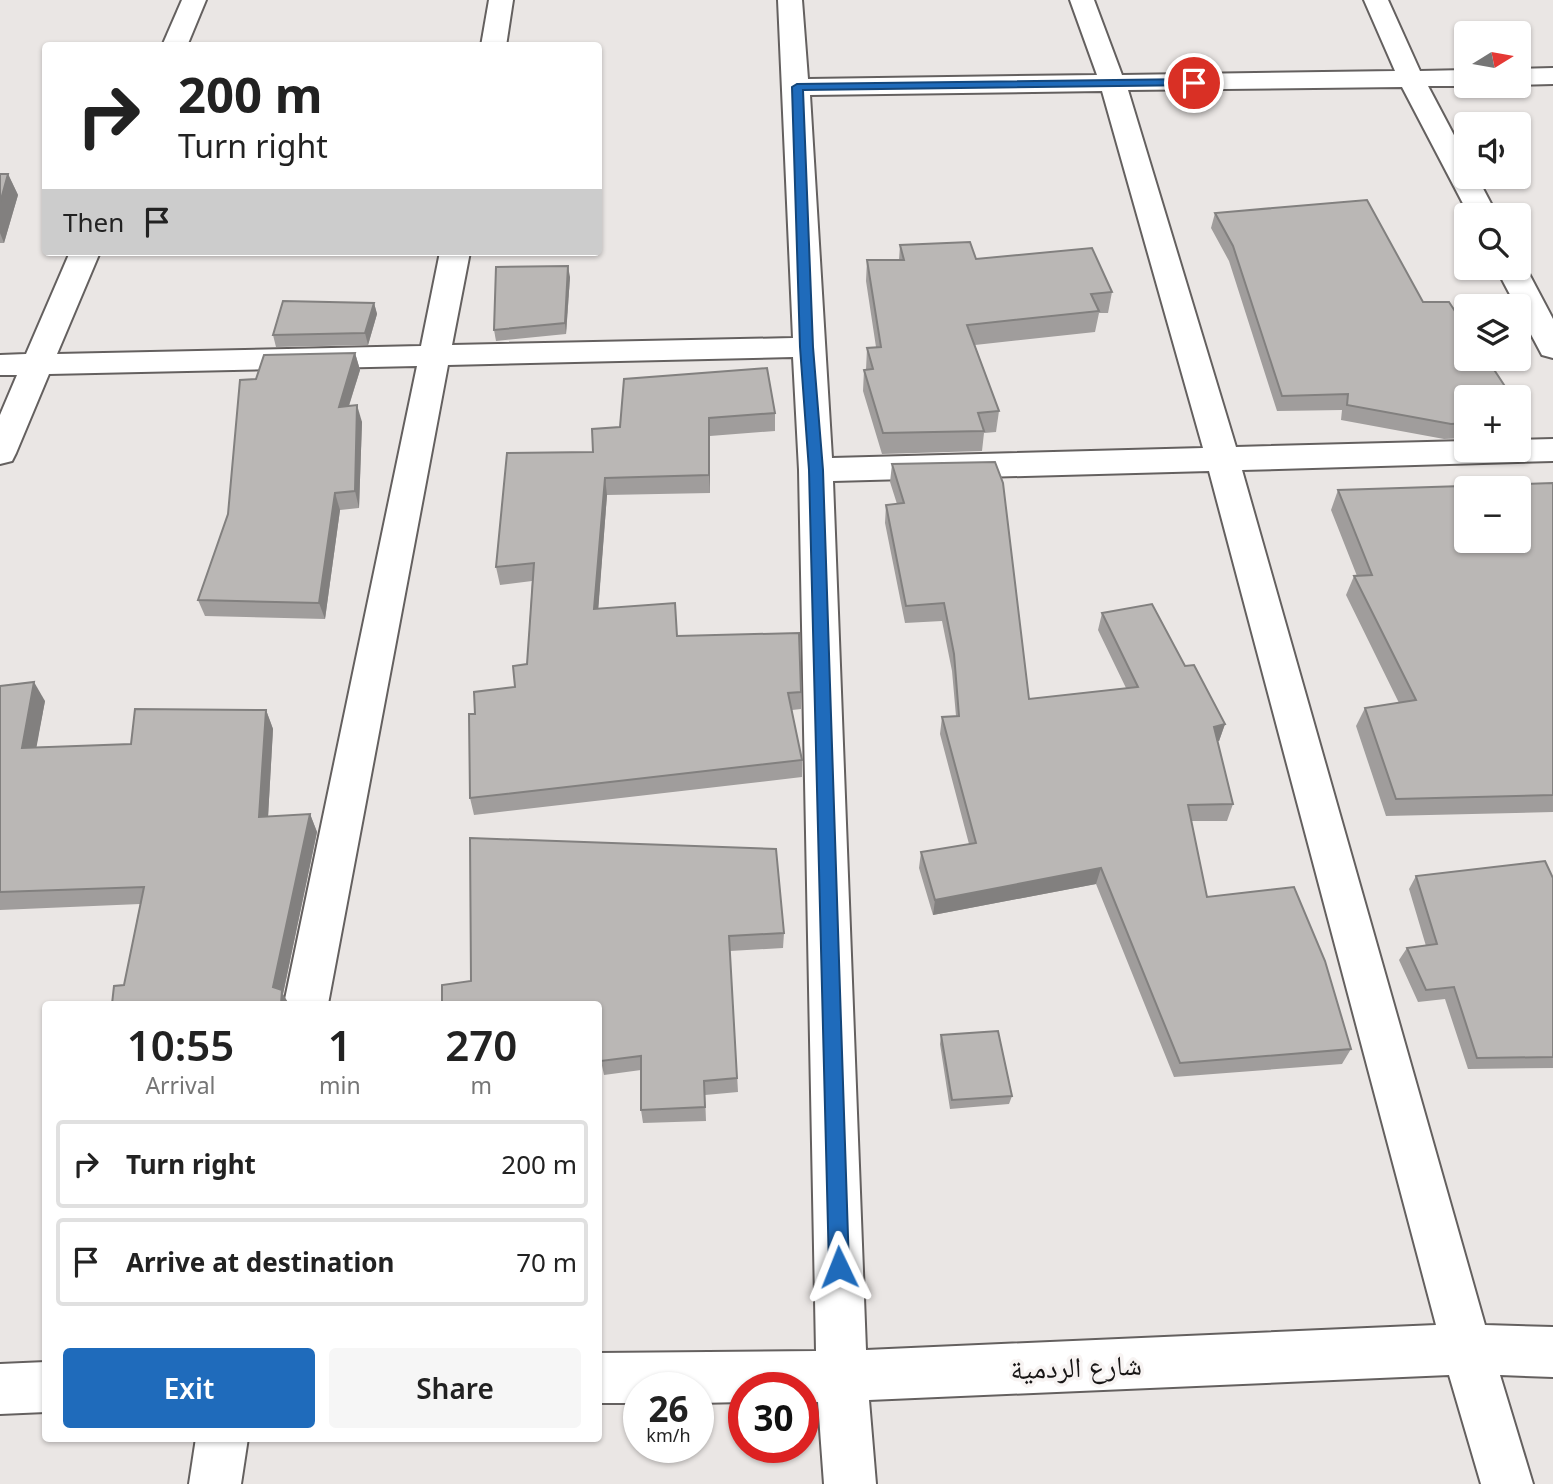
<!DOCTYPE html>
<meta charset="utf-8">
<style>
:root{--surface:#fff;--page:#f6f6f6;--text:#222;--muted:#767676;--line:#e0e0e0;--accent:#1f6bbb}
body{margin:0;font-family:"Noto Sans","Noto Naskh Arabic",sans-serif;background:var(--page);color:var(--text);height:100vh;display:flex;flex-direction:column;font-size:26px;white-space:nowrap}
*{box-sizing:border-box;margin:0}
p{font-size:23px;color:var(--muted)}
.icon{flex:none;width:38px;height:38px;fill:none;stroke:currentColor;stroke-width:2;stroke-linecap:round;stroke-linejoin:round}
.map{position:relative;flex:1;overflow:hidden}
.details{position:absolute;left:42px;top:1001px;width:560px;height:441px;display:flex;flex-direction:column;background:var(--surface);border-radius:7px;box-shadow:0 2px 5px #0004}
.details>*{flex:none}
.hud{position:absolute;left:42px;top:42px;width:560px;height:214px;border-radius:7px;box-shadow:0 2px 5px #0004;background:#fff;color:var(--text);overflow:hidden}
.needle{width:46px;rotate:79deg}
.controls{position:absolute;left:1454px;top:21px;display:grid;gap:14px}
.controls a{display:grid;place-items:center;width:77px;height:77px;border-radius:7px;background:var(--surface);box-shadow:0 2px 5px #0004;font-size:35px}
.speed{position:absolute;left:623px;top:1372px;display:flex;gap:14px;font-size:35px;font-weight:700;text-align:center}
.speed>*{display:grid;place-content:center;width:91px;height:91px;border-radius:50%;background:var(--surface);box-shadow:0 2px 5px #0004;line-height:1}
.speed small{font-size:18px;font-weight:400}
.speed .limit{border:10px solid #d22;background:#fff;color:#111}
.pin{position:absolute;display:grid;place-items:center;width:60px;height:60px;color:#fff;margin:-30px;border:4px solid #fff;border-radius:50%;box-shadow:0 2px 7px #0007}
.me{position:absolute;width:77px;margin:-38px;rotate:358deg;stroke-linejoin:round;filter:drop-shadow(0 0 5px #0008)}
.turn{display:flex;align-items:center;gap:24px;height:147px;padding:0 21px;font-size:32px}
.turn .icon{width:91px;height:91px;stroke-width:2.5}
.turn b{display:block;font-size:49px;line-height:60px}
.then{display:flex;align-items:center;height:66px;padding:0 21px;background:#0003;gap:14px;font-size:26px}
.eta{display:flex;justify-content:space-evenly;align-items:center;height:119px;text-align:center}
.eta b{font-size:42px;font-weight:600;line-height:49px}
.action{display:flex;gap:14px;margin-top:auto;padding:14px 21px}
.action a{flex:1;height:80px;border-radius:7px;background:var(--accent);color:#fff;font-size:28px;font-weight:600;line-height:80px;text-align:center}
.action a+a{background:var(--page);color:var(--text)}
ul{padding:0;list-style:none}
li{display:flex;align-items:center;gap:21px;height:88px;margin:0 14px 10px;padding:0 7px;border:4px solid var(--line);border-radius:7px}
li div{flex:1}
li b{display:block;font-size:26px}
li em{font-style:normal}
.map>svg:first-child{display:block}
</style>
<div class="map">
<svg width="1553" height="1484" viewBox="0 0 1553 1484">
<rect width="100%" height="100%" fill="#eae6e4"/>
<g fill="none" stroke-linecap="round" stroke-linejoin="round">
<defs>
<g id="minor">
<polygon points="182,0 206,0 187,46 162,46"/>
<polygon points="489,0 513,0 506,46 481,46"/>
<path d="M778 0H802L808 79 1097 75 1070 0H1094L1122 75 1395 71 1364 0H1388L1420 71 1466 70V86H1428L1466 158V177H1477L1497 215H1469L1402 87 1128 90 1236 447 1466 441V450H1519V440L1553 439V461L1242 470 1485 1325 1553 1327V1377L1500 1375 1533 1484H1481L1449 1375 869 1400 876 1484H824L818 1402H803V1388H744V1402L698 1403V1388H639V1403H598V1353L816 1351 799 470 793 357 448 365 328 1004H284L417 366 49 374 16 453 12 461 0 464V415L17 375H0V355L26 354 70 252H100L57 354 421 346 440 252H470L452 345 793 338ZM1102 91 1203 448 832 458 810 95ZM1209 471 1436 1325 866 1350 833 481Z"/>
<polygon points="1553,68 1553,84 1519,85 1519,69"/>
<polygon points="1519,261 1526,268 1553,319 1553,358 1542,355 1519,312 1519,306 1516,306 1496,268 1519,268"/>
<polygon points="46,1362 46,1412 0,1414 0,1364"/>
<polygon points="196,1438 248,1438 241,1484 189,1484"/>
</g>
</defs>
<!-- minor casing -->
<use href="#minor" stroke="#64605f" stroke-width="4"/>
<!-- minor -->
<use href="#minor" fill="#fff" fill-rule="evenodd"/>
</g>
<!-- wall -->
<g fill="#a09d9c">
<polygon points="0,174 8,174 18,195 4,243 0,243"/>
<polygon points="1215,213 1466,397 1466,439 1466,438 1444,439 1341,420 1342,410 1277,411 1229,261 1211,228"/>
<polygon points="900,245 976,259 1112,292 1108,313 1099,313 1095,332 975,345 999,411 996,432 984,433 982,451 882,454 863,391 864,370 866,370 867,348 876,347 866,281 867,260 899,260"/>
<polygon points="570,277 566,334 496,341 494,330"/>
<polygon points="374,303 377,314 368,345 276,347 273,335"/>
<polygon points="355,353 360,370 349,406 362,422 359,508 340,510 325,619 205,616 198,600 228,514 256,379"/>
<polygon points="624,379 775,413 775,431 710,436 710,493 607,495 598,609 677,636 801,692 801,709 792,710 802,760 802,777 474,815 470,798 475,714 515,687 527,664 532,581 500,585 496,567 593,452 620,427"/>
<polygon points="1519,408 1528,422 1519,442"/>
<polygon points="892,464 1029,699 1126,688 1098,630 1102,613 1185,666 1225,724 1219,741 1217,741 1233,804 1227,821 1191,821 1207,897 1351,1049 1342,1064 1174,1077 1096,884 933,915 919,868 921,852 969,844 940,734 942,717 956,716 952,671 942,621 905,623 885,523 886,505 897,504 890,482"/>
<polygon points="1553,483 1553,812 1386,816 1356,726 1365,708 1399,703 1346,595 1354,576 1357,576 1331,510 1338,490"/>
<polygon points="0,686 45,701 36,747 131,744 266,710 273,729 268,817 310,814 317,832 283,994 124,985 140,904 0,910"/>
<polygon points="470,838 784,933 783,948 730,951 738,1092 705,1095 706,1121 643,1123 641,1110 641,1070 604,1075 601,1061 598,1004 442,1004 471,981"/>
<polygon points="1416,876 1553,878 1553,1068 1468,1069 1445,999 1418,1002 1399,960 1407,948 1426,946 1409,889"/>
<polygon points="941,1035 1012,1096 1009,1104 950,1109 940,1044"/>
</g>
<!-- shaded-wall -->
<g fill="#82807f">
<polygon points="8,174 18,195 4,243 0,233 0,203"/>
<polygon points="568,266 570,277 566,334 565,323"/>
<polygon points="374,303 377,314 368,345 365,333"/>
<polygon points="355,353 360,370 343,424 339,407"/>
<polygon points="357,405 362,422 359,508 355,491"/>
<polygon points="709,418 710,436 710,493 709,475"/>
<polygon points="605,478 607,495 597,626 594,609"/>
<polygon points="335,493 340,510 325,619 319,603"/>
<polygon points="34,682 45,701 33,766 22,748"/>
<polygon points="266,710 273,729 267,835 259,817"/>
<polygon points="1225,724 1219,741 1208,743 1214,727"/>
<polygon points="310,814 317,832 283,994 289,1004 281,1004 273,987"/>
<polygon points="1101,868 1096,884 933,915 935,900"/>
</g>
<!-- building -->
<g fill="#bab7b5" stroke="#82807f" stroke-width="2" fill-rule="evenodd">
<polygon points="0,174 8,174 0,203"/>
<polygon points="1367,200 1423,302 1449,302 1466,328 1466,359 1487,359 1512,397 1466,397 1466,423 1451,424 1347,405 1348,394 1282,396 1233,246 1215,213"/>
<polygon points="970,242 976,259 1092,248 1112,292 1091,294 1099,311 967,325 999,411 978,413 984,431 883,433 864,370 873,369 867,348 881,347 867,260 904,260 900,245"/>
<polygon points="568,266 565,323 494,330 496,267"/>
<polygon points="283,301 374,303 365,333 273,335"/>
<polygon points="355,353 339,407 357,405 355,491 335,493 319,603 198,600 228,514 240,380 256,379 264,355"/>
<polygon points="767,368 775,413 709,418 709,475 605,478 594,609 675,603 677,636 799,633 801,692 788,693 802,760 470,798 469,714 475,714 474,692 515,687 513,666 527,664 534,563 496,567 507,453 593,452 592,429 620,427 624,379"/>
<polygon points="1519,408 1528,422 1525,423 1524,432 1519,432"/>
<polygon points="995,462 1003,483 1029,699 1138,687 1102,613 1152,604 1185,666 1194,665 1225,724 1214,727 1233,804 1188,805 1207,897 1294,887 1325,961 1351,1049 1180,1063 1101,868 935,900 921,852 976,843 942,717 959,716 954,654 944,603 906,606 886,505 904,503 892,464"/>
<path d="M1553 483V795L1396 799 1365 708 1416 700 1354 576 1372 575 1338 490ZM1466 488H1519V541H1466Z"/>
<polygon points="34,682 22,748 131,744 135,709 266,710 259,817 310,814 273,987 282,990 281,1004 112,1004 114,986 124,985 144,887 0,892 0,686"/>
<polygon points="470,838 776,849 784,933 729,936 737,1078 704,1081 705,1107 641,1110 641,1056 601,1061 598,1027 598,1004 597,1003 590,1004 442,1004 442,985 471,981"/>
<polygon points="1545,861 1553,878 1553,1057 1477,1058 1454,987 1426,990 1407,948 1437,944 1416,876"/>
<polygon points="998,1031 1012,1096 952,1100 941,1035"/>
</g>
<!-- route -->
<polygon fill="#1f6bbb" stroke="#14467a" stroke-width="2" points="1194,79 1199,83 1198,85 803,90 813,347 823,470 849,1267 846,1274 839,1277 831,1274 829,1267 809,470 800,347 792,87 797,84"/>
<g text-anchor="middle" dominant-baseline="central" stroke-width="7" stroke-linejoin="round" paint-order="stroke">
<!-- near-street labels -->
<g font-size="28" fill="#171515" stroke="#f7f3f2">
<text transform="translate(1076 1366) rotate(-2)">شارع الردمية</text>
</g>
</g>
</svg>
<div class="controls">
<a><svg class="needle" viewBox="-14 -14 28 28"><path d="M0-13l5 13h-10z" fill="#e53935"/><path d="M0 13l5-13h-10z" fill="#767676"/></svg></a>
<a><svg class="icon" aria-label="sound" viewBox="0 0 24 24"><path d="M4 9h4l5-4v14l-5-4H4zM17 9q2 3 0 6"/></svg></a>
<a><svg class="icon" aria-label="search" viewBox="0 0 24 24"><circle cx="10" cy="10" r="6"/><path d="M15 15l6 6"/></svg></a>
<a><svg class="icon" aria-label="layers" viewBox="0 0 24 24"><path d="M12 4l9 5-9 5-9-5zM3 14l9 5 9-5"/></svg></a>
<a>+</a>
<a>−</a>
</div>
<div class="speed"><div>26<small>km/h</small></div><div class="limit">30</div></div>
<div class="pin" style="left:1194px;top:83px;background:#d93025"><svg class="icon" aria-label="arrive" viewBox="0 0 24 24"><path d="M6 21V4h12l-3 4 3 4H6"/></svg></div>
<svg class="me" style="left:839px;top:1267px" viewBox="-20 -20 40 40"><path d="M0-17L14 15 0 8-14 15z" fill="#1f6bbb" stroke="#fff" stroke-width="4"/></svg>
<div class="hud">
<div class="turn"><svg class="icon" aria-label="right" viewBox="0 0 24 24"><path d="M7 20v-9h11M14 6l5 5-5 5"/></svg><div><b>200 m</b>Turn right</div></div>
<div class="then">Then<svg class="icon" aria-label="arrive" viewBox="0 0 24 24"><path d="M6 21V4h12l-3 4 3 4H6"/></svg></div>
</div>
<section class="details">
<div class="eta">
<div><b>10:55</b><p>Arrival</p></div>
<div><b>1</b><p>min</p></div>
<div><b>270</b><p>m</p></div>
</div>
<ul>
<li><svg class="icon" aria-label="right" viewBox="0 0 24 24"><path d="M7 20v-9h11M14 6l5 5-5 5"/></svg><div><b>Turn right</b></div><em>200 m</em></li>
<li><svg class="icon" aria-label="arrive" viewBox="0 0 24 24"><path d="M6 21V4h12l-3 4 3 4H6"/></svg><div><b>Arrive at destination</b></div><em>70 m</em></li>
</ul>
<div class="action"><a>Exit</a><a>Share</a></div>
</section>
</div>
